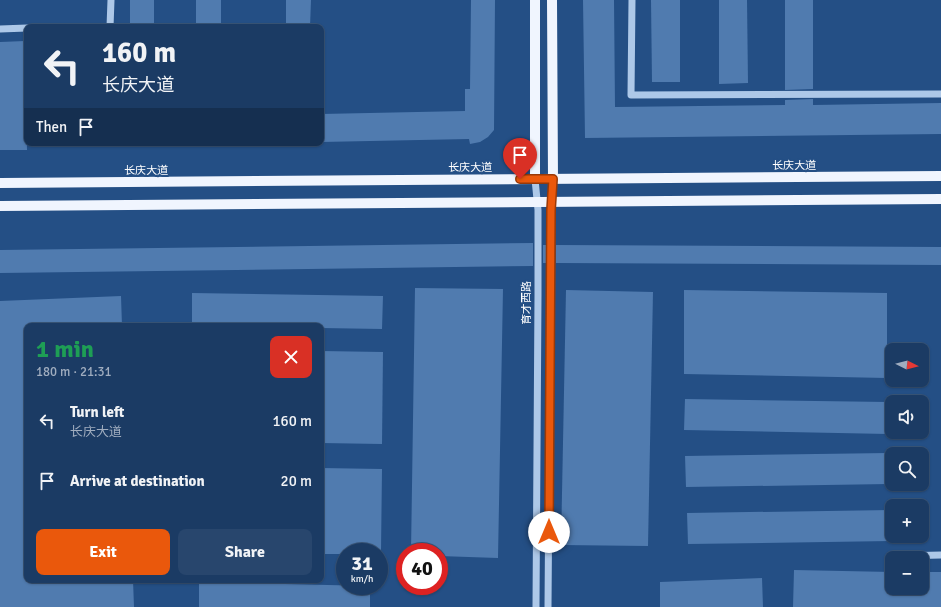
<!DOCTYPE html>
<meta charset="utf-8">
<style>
:root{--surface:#1b3b64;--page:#28466d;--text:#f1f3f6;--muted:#a0adbf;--line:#395578;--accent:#ea580c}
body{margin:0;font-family:Signika,"Noto Sans SC",sans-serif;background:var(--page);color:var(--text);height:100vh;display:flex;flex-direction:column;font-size:15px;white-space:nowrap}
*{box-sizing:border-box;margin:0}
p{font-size:13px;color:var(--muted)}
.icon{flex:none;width:22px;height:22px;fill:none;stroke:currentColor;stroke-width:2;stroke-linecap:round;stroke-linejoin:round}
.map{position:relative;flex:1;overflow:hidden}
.drawer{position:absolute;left:24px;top:323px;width:300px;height:260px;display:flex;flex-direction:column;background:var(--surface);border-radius:8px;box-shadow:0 1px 3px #0004,0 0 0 1px var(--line)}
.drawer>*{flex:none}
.hud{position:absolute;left:24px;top:24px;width:300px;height:122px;border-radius:8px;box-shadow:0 1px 3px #0004,0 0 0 1px var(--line);background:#1b3b64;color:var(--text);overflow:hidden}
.needle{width:26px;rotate:96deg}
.controls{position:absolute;left:885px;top:343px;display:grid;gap:8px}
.controls a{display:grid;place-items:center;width:44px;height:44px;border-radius:8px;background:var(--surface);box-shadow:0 1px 3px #0004,0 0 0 1px var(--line);font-size:20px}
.speed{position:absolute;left:336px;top:543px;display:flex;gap:8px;font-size:20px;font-weight:700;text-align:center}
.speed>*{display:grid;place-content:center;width:52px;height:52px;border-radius:50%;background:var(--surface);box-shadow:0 1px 3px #0004,0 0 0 1px var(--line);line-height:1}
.speed small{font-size:10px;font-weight:400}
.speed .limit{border:6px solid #d22;background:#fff;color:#111}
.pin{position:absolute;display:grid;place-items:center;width:34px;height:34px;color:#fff;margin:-41px -17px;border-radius:50% 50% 50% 0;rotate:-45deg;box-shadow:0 0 4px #0007}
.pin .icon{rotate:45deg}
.me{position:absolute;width:44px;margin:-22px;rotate:0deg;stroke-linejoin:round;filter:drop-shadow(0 0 3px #0008)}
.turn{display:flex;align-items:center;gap:14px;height:84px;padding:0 12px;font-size:18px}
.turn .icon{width:52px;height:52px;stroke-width:2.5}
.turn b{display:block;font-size:28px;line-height:34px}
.then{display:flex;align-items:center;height:38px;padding:0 12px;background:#0003;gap:8px;font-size:15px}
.round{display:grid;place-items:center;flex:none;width:42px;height:42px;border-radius:8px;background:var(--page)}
.overview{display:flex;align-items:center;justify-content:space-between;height:68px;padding:0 12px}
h1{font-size:24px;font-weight:700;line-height:30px;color:#1e9e55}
.action{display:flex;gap:8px;margin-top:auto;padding:8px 12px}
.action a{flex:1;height:46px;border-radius:8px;background:var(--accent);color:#fff;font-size:16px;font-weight:700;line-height:46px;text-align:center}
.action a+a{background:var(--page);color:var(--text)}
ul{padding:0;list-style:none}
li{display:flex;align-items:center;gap:12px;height:60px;padding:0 12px}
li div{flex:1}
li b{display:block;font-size:15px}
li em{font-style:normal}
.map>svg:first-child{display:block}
</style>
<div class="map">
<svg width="941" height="607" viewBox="0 0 941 607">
<rect width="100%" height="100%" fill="#244f85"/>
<!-- building -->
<g fill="#507baf">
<rect x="130" y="0" width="24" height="27"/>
<rect x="196" y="0" width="25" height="27"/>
<polygon points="286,0 311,0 310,27 286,27"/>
<polygon points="471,0 495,0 494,130 488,137 480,142 470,144 469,139 321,142 321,114 465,111 465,89 470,89"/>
<polygon points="583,0 614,0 615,107 785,105 785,100 813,99 813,105 941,103 941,134 585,138"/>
<polygon points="651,0 680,0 680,82 652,82"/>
<polygon points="719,0 747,0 748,83 719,84"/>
<polygon points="785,0 813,0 813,89 785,90"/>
<polygon points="25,41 27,150 0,150 0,42"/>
<polygon points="533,243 533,266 0,273 0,250"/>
<rect x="543" y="245" width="3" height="18"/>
<polygon points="556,245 941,247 941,265 556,263"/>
<polygon points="415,288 503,289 498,558 439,556 439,552 411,552"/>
<polygon points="566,290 653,292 648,546 561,545"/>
<polygon points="684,290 887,293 887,378 684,374"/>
<polygon points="192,293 383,296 382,329 321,328 321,326 192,326"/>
<polygon points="121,296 122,326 27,326 27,580 133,580 134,607 0,607 0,301"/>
<polygon points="321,351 383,352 382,444 321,443"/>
<polygon points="685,399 888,402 888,434 684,430"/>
<polygon points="888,453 889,484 686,487 685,456"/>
<polygon points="321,468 382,469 381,552 345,552 345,554 321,554"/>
<polygon points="891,510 891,541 688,544 687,513"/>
<polygon points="794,570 892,572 892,588 922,588 922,572 941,572 941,607 793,607"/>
<polygon points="762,578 763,607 660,607 660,582"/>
<polygon points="199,582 370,586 370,607 199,607"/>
</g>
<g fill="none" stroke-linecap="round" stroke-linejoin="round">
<!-- minor -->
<g stroke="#adc8e8" stroke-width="7">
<polyline points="632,0 631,95 941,94"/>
<polyline points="110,27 111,0"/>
<polyline points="0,29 27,28"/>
<polyline points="535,179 538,210 538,295 536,607"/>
<polyline points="900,556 941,555"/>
<polyline points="548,607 551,210 553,179"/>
</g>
<!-- major -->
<g stroke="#f0f5fe" stroke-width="10">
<polyline points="535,0 535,179"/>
<polyline points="552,0 553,179"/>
<polyline points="0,183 941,176"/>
<polyline points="0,206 941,199"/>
</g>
</g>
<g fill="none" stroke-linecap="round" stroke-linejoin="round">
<defs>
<polyline id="route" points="520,179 553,179 551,210 549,532"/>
</defs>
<!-- route casing -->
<use href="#route" stroke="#983908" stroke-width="10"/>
<!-- route -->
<use href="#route" stroke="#ea580c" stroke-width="7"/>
</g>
<g text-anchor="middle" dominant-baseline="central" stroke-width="4" stroke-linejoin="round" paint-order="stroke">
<!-- street labels -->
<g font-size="11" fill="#fff" stroke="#244f85">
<text x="794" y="165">长庆大道</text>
<text x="470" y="167">长庆大道</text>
<text x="146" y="170">长庆大道</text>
<text transform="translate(526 303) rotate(-90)">育才西路</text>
</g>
</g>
</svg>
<div class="controls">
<a><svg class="needle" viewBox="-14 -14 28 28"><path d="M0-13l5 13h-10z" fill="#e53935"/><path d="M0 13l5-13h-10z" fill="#a0adbf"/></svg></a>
<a><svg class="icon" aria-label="sound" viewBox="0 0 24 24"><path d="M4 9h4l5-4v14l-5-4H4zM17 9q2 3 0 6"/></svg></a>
<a><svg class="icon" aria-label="search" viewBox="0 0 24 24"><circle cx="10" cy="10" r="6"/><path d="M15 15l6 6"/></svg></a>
<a>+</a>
<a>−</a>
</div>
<div class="speed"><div>31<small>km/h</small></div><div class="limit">40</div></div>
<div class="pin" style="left:520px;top:179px;background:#d93025"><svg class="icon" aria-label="arrive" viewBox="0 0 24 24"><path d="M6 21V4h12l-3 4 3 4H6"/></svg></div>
<svg class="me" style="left:549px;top:532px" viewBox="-20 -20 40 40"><circle r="19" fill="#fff"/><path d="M0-13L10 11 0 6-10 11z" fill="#ea580c"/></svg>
<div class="hud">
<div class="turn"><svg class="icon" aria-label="left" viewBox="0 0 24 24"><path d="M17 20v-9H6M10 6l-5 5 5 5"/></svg><div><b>160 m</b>长庆大道</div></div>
<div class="then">Then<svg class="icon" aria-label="arrive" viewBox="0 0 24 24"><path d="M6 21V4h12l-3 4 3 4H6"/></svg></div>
</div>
<section class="drawer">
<div class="overview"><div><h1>1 min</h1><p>180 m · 21:31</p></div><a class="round" style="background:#d93025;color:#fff"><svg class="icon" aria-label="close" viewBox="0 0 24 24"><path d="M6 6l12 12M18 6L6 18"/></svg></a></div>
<ul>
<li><svg class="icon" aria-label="left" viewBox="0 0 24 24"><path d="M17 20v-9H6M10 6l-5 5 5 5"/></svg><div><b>Turn left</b><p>长庆大道</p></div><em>160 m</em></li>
<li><svg class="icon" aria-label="arrive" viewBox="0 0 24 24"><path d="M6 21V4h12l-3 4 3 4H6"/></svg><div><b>Arrive at destination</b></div><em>20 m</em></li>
</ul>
<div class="action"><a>Exit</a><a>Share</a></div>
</section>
</div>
